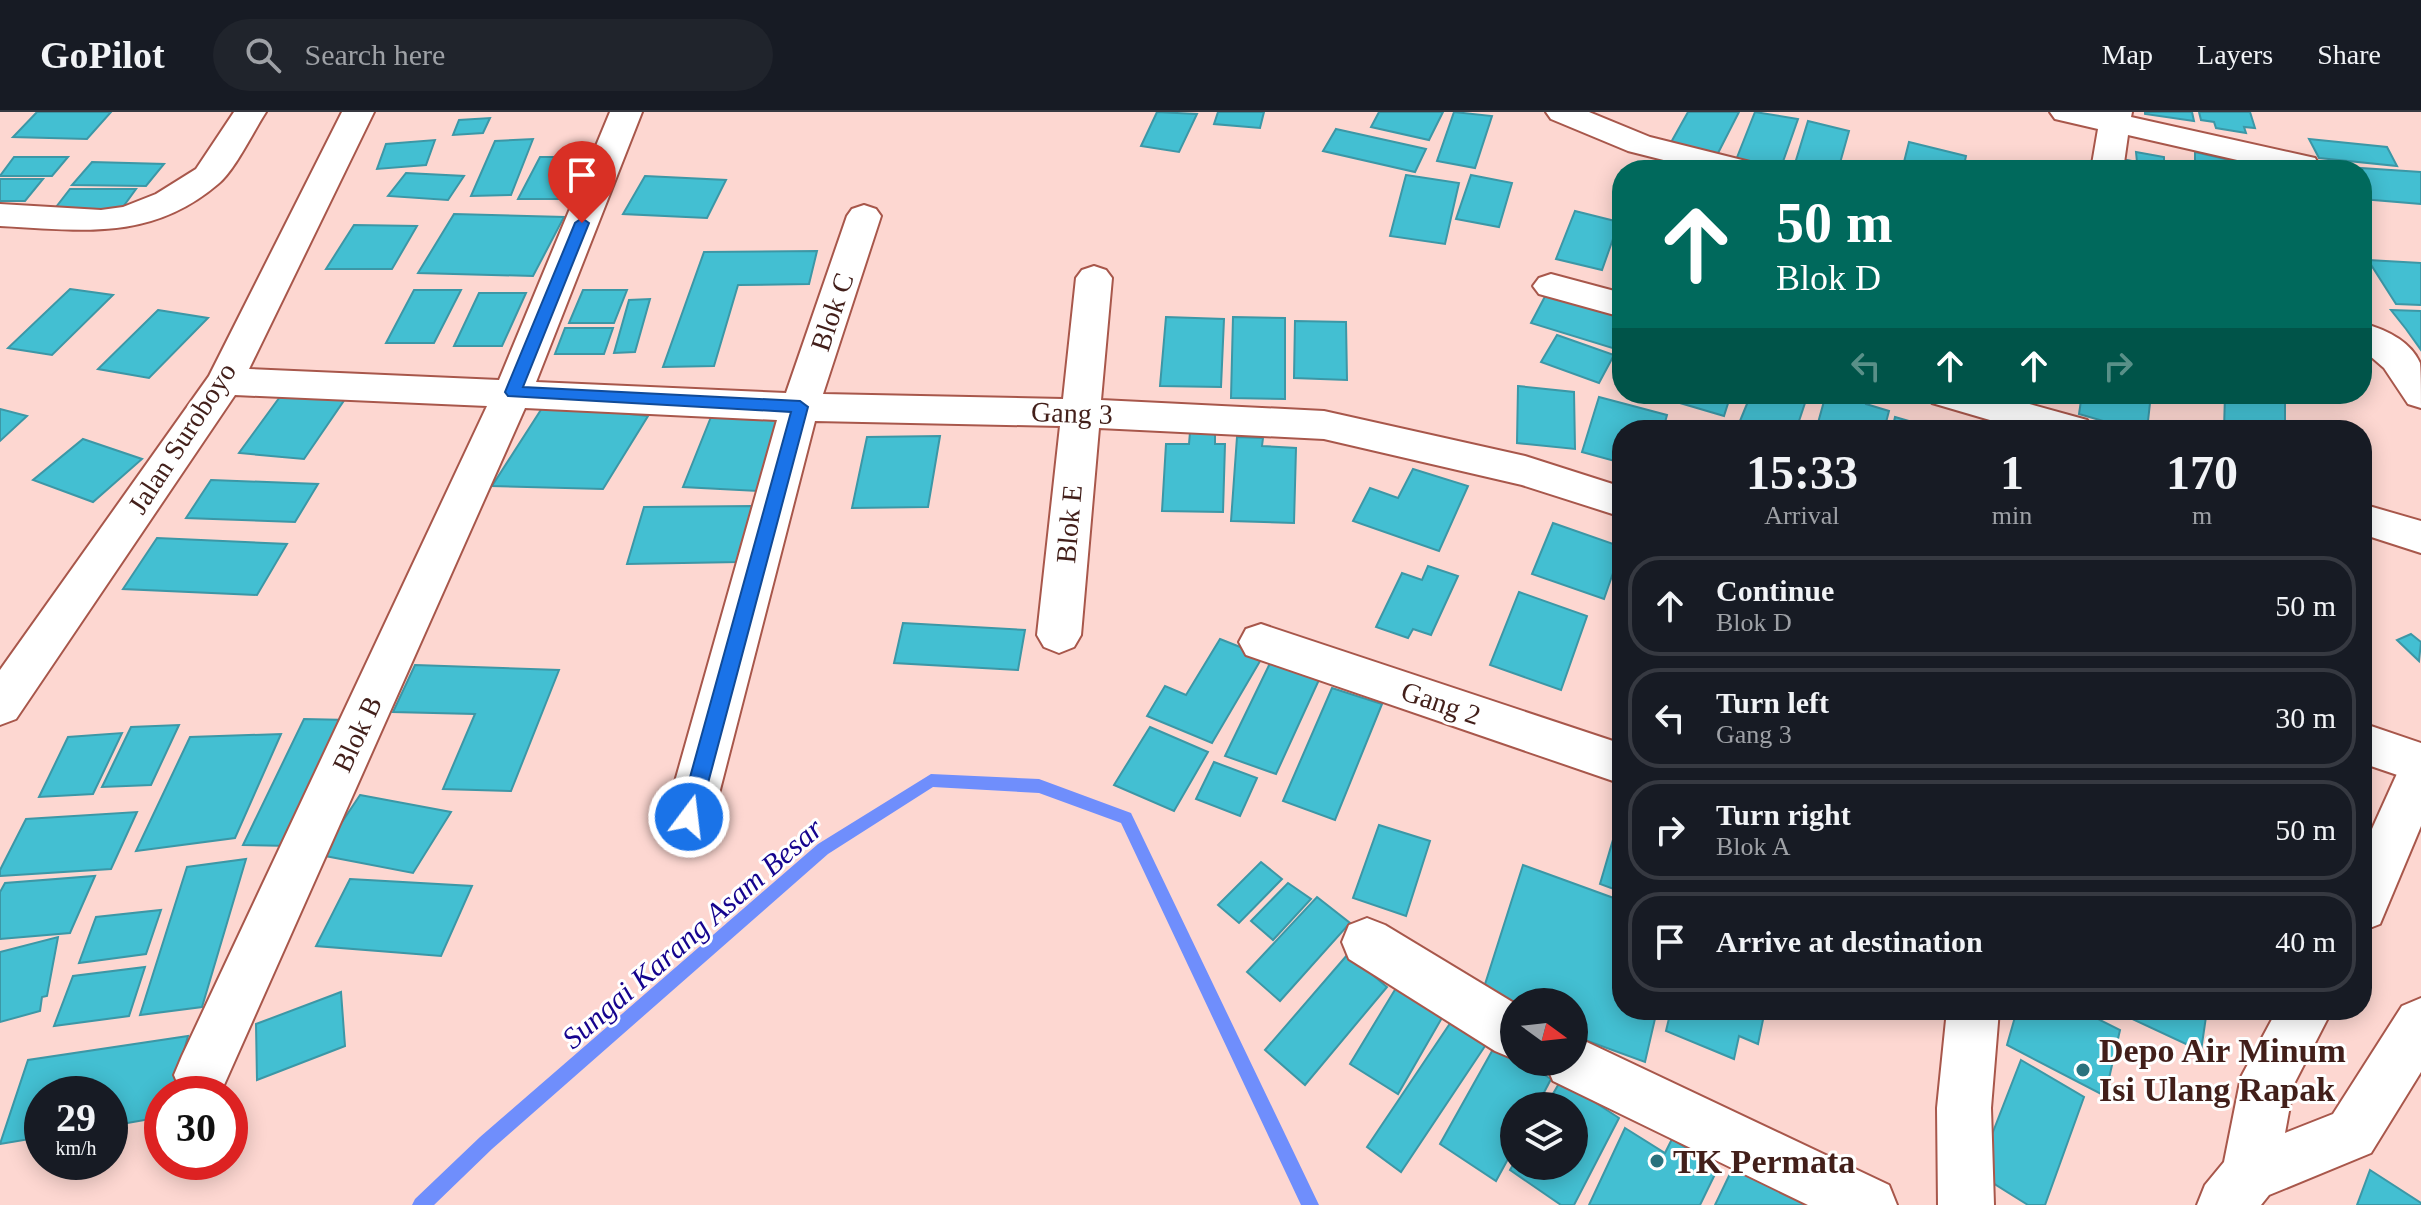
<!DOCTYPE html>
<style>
:root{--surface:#171b24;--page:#20242c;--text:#f1f3f6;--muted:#9ea1a6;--line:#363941}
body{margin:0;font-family:Georgia,serif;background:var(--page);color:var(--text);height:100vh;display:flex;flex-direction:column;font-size:30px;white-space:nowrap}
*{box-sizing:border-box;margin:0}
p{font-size:26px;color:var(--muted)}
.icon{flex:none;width:44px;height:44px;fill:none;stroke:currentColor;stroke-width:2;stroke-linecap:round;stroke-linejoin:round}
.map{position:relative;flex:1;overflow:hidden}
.panel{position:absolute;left:1612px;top:308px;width:760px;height:600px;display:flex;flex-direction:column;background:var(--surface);border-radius:32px;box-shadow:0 4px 20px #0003}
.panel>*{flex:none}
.guide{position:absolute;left:1612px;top:48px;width:760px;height:244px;border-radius:32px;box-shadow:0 4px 20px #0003;background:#00695c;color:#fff;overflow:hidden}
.needle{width:52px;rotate:105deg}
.controls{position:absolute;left:1500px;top:876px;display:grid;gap:16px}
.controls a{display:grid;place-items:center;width:88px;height:88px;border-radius:50%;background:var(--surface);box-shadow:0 4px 20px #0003;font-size:40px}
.speed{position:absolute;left:24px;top:964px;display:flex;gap:16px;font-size:40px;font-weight:700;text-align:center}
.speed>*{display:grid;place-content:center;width:104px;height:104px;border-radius:50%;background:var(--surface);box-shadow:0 4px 20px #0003;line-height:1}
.speed small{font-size:20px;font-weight:400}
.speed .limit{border:12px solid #d22;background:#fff;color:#111}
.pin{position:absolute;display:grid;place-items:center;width:68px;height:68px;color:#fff;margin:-82px -34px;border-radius:50% 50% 50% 0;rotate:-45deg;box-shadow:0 0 8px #0007}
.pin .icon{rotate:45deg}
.me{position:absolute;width:88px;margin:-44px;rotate:15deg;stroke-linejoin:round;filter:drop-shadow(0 0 6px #0008)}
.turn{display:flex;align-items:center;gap:28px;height:168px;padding:0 32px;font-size:36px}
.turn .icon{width:104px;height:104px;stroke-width:2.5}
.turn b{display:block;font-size:56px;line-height:68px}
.lanes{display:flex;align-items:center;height:76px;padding:0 32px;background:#0003;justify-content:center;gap:40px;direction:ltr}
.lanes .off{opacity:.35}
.eta{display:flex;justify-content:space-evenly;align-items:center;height:136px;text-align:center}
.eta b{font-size:48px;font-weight:700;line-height:56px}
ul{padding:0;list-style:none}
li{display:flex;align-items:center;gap:24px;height:100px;margin:0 16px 12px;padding:0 16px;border:4px solid var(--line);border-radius:32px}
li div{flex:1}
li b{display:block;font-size:30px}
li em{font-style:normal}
header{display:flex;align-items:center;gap:48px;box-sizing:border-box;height:112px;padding:0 40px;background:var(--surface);border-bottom:2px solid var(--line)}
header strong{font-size:38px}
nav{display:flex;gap:44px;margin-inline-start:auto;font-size:28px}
.search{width:560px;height:72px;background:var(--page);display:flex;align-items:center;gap:20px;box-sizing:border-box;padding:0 28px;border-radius:44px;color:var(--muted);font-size:30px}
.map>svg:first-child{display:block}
</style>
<header>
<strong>GoPilot</strong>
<div class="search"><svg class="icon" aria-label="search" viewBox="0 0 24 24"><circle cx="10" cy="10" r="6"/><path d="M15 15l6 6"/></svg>Search here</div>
<nav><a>Map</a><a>Layers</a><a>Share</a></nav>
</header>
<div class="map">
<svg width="2421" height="1093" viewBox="0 0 2421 1093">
<rect width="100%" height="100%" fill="#fdd7d1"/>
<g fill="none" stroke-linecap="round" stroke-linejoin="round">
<!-- stream -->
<polygon fill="#6f8efc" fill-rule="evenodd" points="931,662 1039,667 1131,701 1319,1093 1301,1093 1121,711 1039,681 933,675 828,742 492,1037 434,1093 412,1093 415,1087 480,1025 818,732"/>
</g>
<!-- building -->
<g fill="#43bfd2" stroke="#3c97a6" stroke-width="2">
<polygon points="37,0 111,0 87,27 13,25"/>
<polygon points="1157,0 1197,2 1179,40 1141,34"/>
<polygon points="1218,0 1264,0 1260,16 1214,12"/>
<polygon points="1379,0 1443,0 1429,28 1371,15"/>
<polygon points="1454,0 1492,4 1475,56 1437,49"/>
<polygon points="1688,0 1739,0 1715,47 1669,34"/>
<polygon points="1755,0 1798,7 1780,58 1736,48"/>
<polygon points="2145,0 2192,0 2194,9 2145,2"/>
<polygon points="2199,0 2250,0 2255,16 2244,15 2246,21 2216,16 2214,10 2201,8"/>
<polygon points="490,6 483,21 453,23 459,8"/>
<polygon points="1808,9 1849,19 1838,58 1793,58"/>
<polygon points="1336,17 1426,37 1415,60 1323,39"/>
<polygon points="533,27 511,83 471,84 495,29"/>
<polygon points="2309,27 2387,35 2397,54 2319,46"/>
<polygon points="435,28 426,53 377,57 386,32"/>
<polygon points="1909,30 1966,44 1963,58 1902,58"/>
<polygon points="2136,40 2164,45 2164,56 2174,58 2128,58 2127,48 2137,50"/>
<polygon points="2195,40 2247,52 2247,58 2195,58"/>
<polygon points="14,45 68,45 52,64 0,64"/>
<polygon points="540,45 589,45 569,87 518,87"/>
<polygon points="92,50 164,52 146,74 72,73"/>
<polygon points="2316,53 2421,60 2421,92 2362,87 2362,58 2319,58"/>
<polygon points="406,61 464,64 448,88 388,84"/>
<polygon points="1406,63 1459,71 1445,132 1390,124"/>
<polygon points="1471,63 1512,71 1499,115 1456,107"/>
<polygon points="645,64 726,68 707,106 623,102"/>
<polygon points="0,67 43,67 25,89 0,89"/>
<polygon points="70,77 136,77 120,99 53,99"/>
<polygon points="1575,99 1619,110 1602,158 1556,147"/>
<polygon points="454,102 564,105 533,164 418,161"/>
<polygon points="354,113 417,114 392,157 326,157"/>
<polygon points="817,139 809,172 738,173 714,254 663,255 704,140"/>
<polygon points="2368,148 2421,151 2421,193 2396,192"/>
<polygon points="1550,175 1622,197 1622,239 1531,211"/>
<polygon points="70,177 113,183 52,243 8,236"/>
<polygon points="414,178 461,178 434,231 386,231"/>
<polygon points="583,178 627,178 614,211 569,211"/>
<polygon points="479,181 526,181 502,234 454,234"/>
<polygon points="650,187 635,240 614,241 629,188"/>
<polygon points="158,198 208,206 149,266 98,257"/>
<polygon points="2391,198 2421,199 2421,238 2406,217"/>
<polygon points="1166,205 1224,207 1221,275 1160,274"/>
<polygon points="1233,205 1285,206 1285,287 1231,286"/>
<polygon points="1295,209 1346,210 1347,268 1294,266"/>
<polygon points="565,216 613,216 604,242 555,242"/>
<polygon points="1557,223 1614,243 1599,271 1541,250"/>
<polygon points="1518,274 1574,280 1575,337 1517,331"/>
<polygon points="282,282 345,287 304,347 239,341"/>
<polygon points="1683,282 1731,282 1724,304 1680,291"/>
<polygon points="1751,282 1808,282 1796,318 1768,318 1740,309"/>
<polygon points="1826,282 1868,282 1866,292 1889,299 1884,318 1816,318"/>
<polygon points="2082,282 2151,282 2147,318 2134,318 2079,302"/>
<polygon points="2225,282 2272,282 2285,285 2285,318 2224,318"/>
<polygon points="1599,285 1667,303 1663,318 1622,318 1622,351 1582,340"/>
<polygon points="544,293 648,304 603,377 492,374"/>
<polygon points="0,297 27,304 0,329"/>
<polygon points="711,305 784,309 758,379 683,375"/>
<polygon points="1895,305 1940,318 1892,318"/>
<polygon points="1190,320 1215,320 1215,332 1225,332 1223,400 1162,399 1166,332 1189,332"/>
<polygon points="940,324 928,395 852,396 867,325"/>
<polygon points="1237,325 1263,326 1262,334 1296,336 1294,411 1231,409"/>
<polygon points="83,327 142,347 93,390 33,368"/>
<polygon points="2362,335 2368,337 2368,386 2362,385"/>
<polygon points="1413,357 1468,374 1439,439 1353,409 1370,376 1398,386"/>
<polygon points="211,368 318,372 295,410 186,406"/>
<polygon points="752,394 739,450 627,452 644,395"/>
<polygon points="1553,411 1622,435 1604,487 1532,462"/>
<polygon points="157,426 287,432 257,483 123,477"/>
<polygon points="1428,454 1458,464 1431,523 1413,517 1408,526 1376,515 1402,461 1422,468"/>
<polygon points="1519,480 1587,504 1561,578 1490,553"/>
<polygon points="903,511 1025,518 1018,558 894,551"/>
<polygon points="2411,522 2421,530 2419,549 2397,528"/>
<polygon points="1220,527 1263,544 1212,631 1147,604 1165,574 1186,583"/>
<polygon points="1274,543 1323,559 1276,662 1225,644"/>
<polygon points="415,553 559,558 511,679 443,677 475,602 393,600"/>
<polygon points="1332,576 1382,592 1335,708 1283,689"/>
<polygon points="304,607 348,608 290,734 243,733"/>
<polygon points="179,613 151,673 102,675 131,615"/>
<polygon points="1150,615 1208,640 1174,699 1114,673"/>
<polygon points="122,621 93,682 39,685 68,625"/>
<polygon points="281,622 235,726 136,739 190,625"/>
<polygon points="1214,650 1257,666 1240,704 1196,687"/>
<polygon points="360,683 451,700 413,761 320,743"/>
<polygon points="1622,697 1622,780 1600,772"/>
<polygon points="137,700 111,757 0,764 0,758 26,707"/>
<polygon points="1379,713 1430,729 1406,804 1353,786"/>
<polygon points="246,747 202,895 140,903 187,755"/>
<polygon points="1261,750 1282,767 1239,811 1218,793"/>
<polygon points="1523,753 1622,789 1622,898 1657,898 1645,950 1574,924 1574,890 1514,890 1514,901 1480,888"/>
<polygon points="95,764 70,821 0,827 0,780 5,771"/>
<polygon points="350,767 472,774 441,844 316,834"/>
<polygon points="1288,771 1311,787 1273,828 1251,809"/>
<polygon points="1317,785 1350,811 1280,889 1247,860"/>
<polygon points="161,798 146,842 79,851 96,805"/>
<polygon points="58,825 47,884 42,885 40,899 0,910 0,840"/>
<polygon points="1348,842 1387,875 1305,973 1265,938"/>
<polygon points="145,855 129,904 54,914 73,864"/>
<polygon points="1396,876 1443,904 1398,982 1350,952"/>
<polygon points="341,880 345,934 257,968 256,912"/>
<polygon points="1671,898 1765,898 1758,932 1739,924 1734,947 1666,919"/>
<polygon points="2017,898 2080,898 2120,918 2105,984 2007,933"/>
<polygon points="2113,898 2207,898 2201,939"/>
<polygon points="1455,904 1489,928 1401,1060 1367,1035"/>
<polygon points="188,924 172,982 162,982 162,1005 110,1014 110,982 42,982 42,1025 0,1032 28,948"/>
<polygon points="1496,932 1514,944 1514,950 1524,950 1551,967 1537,994 1514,994 1514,1036 1496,1069 1440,1032"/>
<polygon points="2021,948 2084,985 2045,1093 2028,1093 1977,1061"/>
<polygon points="1561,968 1619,1006 1574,1093 1561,1093 1510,1058 1514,1051 1514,1054 1574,1054 1574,994 1546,994"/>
<polygon points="1625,1016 1665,1041 1672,1027 1718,1056 1700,1093 1589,1093"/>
<polygon points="1739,1043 1817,1093 1715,1093"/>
<polygon points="2370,1058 2421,1091 2421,1093 2357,1093"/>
</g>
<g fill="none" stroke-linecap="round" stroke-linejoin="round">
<defs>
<g id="minor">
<path d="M234 0H266C253 20 235 58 218 72 150 130 81 118 0 114V92L101 98 123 95 156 82 196 57Z"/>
<polygon points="342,0 374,0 249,257 499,268 610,0 642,0 536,270 786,281 847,104 852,97 864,93 876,97 881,104 823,282 1063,287 1076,166 1082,158 1094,154 1106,158 1112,166 1101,288 1324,299 1525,344 1622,375 1622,405 1522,373 1324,327 1099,316 1081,523 1074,535 1059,541 1044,535 1037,523 1060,314 815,309 713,705 706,720 689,726 672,720 665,705 777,308 525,296 220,982 182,982 174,963 182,944 487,294 235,283 16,607 0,613 0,558 209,264"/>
<polygon points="1546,0 1589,0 1650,25 1754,51 1758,58 1703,58 1628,39 1551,7"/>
<polygon points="2050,0 2132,0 2131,5 2315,46 2319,53 2316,58 2281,58 2128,23 2123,58 2091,58 2098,17 2055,7"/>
<polygon points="1551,162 1622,181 1622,205 1539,182 1533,174 1539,166"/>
<path d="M2362 211C2384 217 2410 228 2420 251 2421 262 2421 283 2421 296L2408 292 2384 256 2362 237Z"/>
<polygon points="1926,282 1993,282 2087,308 2092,318 2024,318 1932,291"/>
<polygon points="2362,392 2421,409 2421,441 2362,422"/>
<polygon points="1261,512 1622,632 1622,672 1246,543 1239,530 1246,517"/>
<polygon points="2362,611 2421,631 2421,671 2362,651"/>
<polygon points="1367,806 1385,813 1514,891 1514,947 1495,939 1349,847 1342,830 1349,813"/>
<polygon points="1947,898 1999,898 1991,996 1994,1093 1938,1093 1937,996"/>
<polygon points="1574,924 1889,1073 1897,1093 1808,1093 1553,969 1545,950 1574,950"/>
</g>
<g id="secondary">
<polygon points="2421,638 2421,714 2380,812 2362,819 2362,739 2405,644"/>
<polygon points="2421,886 2421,960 2371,1041 2269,1083 2261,1093 2197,1093 2205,1073 2224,1050 2241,965 2277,898 2332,898 2294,972 2285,1021 2333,1002 2402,894"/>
</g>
</defs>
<!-- minor casing -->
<use href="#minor" stroke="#a8574b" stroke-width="4"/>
<!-- secondary casing -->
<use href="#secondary" stroke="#a8574b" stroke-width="4"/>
<!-- minor -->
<use href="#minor" fill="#fff" fill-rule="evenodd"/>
<!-- secondary -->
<use href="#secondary" fill="#fff" fill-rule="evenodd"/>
</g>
<!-- route -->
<polygon fill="#1a73e8" stroke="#114b97" stroke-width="2" points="582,106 589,111 523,275 800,289 808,295 699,705 696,712 689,714 682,712 679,705 791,300 508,284 505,280 575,111"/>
<!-- markers -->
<g fill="#2a727d" stroke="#fff" stroke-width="3">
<circle cx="2083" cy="958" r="8"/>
<circle cx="1657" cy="1049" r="8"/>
</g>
<g text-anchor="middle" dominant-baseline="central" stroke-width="6" stroke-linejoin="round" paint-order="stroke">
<!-- street labels -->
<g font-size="28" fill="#421f1a" stroke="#fff">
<text transform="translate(832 200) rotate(-71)">Blok C</text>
<text transform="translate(1072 301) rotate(2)">Gang 3</text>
<text transform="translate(182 326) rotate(-57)">Jalan Suroboyo</text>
<text transform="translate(1069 412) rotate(-85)">Blok E</text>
<text transform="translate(1441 591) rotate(19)">Gang 2</text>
<text transform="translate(357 622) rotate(-65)">Blok B</text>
</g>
<!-- water labels -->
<g font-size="30" font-style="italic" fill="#15038e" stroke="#fff">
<text transform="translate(692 821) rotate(-41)">Sungai Karang Asam Besar</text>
</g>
<!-- near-poi labels -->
<g font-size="34" font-weight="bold" fill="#421f1a" stroke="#fff" text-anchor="start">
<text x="2099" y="938">Depo Air Minum<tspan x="2099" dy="39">Isi Ulang Rapak</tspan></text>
<text x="1673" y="1049">TK Permata</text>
</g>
</g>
</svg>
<div class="controls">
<a><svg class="needle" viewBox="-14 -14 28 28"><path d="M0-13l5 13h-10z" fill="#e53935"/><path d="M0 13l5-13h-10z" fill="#9ea1a6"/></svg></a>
<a><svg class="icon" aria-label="layers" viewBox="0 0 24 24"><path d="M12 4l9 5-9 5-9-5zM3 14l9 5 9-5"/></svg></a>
</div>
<div class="speed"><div>29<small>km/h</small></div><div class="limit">30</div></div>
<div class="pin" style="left:582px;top:111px;background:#d93025"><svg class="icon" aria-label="arrive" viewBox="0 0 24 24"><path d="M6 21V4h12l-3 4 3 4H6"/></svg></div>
<svg class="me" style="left:689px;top:705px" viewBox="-20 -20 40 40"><circle r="17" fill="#1a73e8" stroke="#fff" stroke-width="3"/><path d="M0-11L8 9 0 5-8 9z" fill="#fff"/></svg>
<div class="guide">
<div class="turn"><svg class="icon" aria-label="ahead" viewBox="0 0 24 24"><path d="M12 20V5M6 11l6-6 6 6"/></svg><div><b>50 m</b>Blok D</div></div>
<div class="lanes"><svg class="icon off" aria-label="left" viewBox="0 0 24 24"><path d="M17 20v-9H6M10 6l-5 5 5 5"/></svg><svg class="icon" aria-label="ahead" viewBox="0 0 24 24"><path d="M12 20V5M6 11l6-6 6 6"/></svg><svg class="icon" aria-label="ahead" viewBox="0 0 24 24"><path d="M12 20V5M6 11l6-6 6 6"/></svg><svg class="icon off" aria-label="right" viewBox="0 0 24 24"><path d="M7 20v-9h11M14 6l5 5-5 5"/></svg></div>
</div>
<section class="panel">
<div class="eta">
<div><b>15:33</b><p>Arrival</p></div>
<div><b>1</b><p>min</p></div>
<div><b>170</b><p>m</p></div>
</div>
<ul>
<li><svg class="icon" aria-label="ahead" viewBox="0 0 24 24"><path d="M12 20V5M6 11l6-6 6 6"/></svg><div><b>Continue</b><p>Blok D</p></div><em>50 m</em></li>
<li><svg class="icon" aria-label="left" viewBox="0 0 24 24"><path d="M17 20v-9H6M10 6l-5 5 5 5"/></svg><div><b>Turn left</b><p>Gang 3</p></div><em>30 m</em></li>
<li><svg class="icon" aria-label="right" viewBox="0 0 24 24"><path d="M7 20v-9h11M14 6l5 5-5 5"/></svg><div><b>Turn right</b><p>Blok A</p></div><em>50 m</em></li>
<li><svg class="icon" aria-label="arrive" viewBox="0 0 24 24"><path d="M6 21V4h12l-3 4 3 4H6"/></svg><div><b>Arrive at destination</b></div><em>40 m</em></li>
</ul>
</section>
</div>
